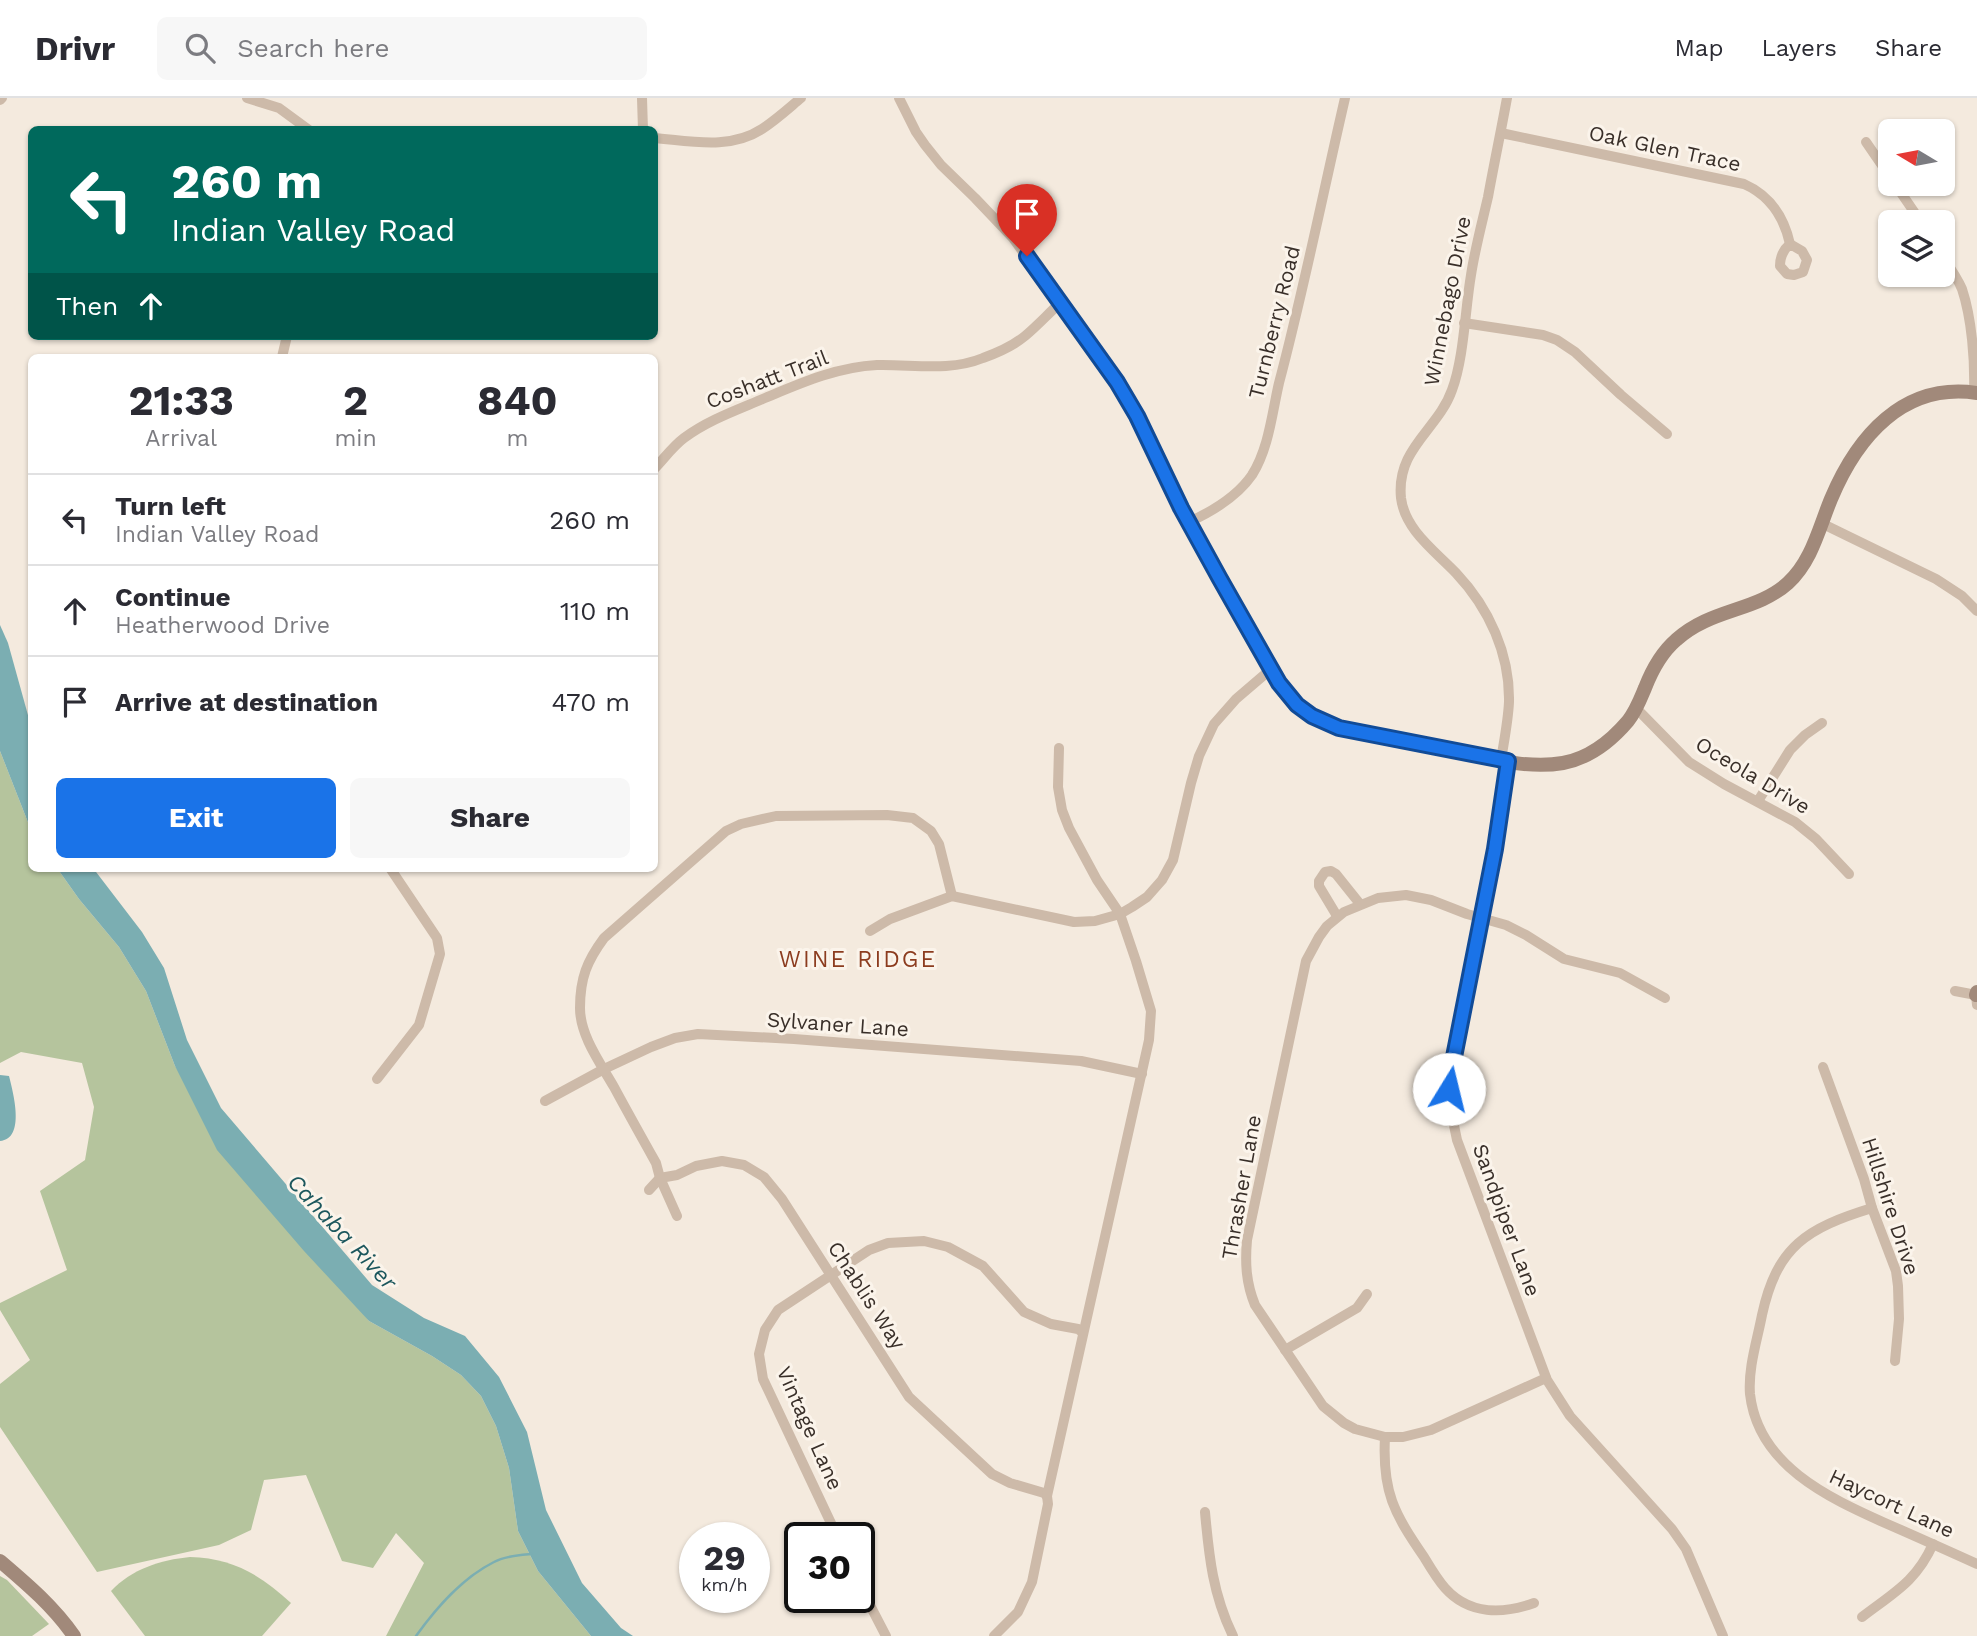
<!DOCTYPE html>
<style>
:root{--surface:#fff;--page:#f7f7f7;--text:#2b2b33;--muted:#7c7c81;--line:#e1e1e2;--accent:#1a73e8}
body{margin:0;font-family:"Work Sans",sans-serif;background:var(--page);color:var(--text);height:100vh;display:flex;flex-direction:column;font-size:26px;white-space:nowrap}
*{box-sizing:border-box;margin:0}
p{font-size:23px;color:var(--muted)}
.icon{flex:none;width:38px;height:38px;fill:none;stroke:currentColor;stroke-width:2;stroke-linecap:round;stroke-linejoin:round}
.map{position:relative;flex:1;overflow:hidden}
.sheet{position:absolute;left:28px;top:256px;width:630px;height:518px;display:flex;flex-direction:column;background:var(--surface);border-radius:10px;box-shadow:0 2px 5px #0004}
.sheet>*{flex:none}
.guide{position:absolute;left:28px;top:28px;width:630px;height:214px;border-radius:10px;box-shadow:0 2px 5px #0004;background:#00695c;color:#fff;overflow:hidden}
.needle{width:46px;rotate:280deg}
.controls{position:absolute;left:1878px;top:21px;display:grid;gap:14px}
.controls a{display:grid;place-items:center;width:77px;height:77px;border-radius:10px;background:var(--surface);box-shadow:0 2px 5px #0004;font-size:35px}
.speed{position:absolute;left:679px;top:1424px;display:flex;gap:14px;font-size:35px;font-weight:700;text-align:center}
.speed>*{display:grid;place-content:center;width:91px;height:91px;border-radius:50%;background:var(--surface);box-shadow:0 2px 5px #0004;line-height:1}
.speed small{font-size:18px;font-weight:400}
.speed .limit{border:4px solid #111;border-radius:10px;background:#fff;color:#111}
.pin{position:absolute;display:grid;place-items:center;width:60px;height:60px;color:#fff;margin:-72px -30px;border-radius:50% 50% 50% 0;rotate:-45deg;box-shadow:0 0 7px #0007}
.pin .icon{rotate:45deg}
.me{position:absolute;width:77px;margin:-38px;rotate:9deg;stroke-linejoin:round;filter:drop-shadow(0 0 5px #0008)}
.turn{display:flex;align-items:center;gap:24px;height:147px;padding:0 28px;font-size:32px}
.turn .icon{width:91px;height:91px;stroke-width:2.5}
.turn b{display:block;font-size:49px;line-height:60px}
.then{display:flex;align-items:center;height:66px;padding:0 28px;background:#0003;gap:14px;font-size:26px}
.eta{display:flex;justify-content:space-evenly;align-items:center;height:119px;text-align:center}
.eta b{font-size:42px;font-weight:700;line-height:49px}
.cta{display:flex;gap:14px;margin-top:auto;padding:14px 28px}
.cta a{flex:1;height:80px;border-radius:10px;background:var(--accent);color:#fff;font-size:28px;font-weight:700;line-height:80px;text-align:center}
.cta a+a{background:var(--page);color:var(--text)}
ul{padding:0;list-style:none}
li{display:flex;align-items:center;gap:21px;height:91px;padding:0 28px;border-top:2px solid var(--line)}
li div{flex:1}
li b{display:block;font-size:26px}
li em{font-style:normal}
header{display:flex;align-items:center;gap:42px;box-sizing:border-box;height:98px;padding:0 35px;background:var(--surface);border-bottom:2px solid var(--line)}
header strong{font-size:33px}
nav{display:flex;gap:38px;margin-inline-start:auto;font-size:24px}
.search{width:490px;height:63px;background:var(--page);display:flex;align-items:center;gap:18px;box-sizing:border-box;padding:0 24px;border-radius:10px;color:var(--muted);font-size:26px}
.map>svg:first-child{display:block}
</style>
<header>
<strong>Drivr</strong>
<div class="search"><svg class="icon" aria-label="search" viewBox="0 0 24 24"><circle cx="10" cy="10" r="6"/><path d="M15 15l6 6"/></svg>Search here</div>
<nav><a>Map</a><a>Layers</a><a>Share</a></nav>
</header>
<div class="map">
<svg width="1977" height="1538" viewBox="0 0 1977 1538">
<rect width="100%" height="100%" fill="#f4eade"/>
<!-- green -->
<g fill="#b5c49d">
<polygon points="0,653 31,732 32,770 57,770 79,801 119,849 146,893 175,968 369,1223 432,1258 461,1277 481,1298 496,1328 509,1370 518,1433 538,1473 591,1538 386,1538 424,1465 396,1435 373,1470 342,1463 306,1377 264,1382 251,1432 219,1447 97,1474 0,1329 0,1286 30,1262 0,1212 0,1205 67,1172 40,1093 85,1062 94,1009 82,965 21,954 0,965"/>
<path d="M190 1459C232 1460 261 1477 291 1505L262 1538H145L111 1493C132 1471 160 1462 190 1459Z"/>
<polygon points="0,1478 7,1482 49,1526 32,1538 0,1538"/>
</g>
<!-- water -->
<g fill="#7baeb2">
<polygon points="0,527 8,545 31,628 31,732 0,653"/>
<polygon points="57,770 93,770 142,834 164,870 187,942 221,1010 372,1187 424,1220 465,1238 499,1279 527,1334 546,1412 582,1485 621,1530 633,1538 591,1538 538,1473 518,1433 509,1370 496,1328 481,1298 461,1277 432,1258 369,1223 304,1153 217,1052 175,968 146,893 119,849 79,801"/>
<path d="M0 977 9 978C13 994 26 1041 0 1043Z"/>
</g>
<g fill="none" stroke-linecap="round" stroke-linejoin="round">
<!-- stream -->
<path stroke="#7baeb2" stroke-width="2.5" d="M416 1538C437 1509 462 1480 494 1464 504 1458 520 1457 531 1456"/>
<!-- street -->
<g stroke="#cdbaa9" stroke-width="10">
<polyline points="247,0 279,10 309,32"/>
<polyline points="642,0 643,32"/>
<polyline points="899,0 916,34 925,47 941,67 975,100 1013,140 1117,284 1137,318 1203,450 1271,571 1289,599 1302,612 1324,625 1370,637"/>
<polyline points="0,2 2,0"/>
<path d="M1501 35 1744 86C1769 97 1784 119 1790 146"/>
<path d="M654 40C691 43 730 52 762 31 776 22 789 10 801 0"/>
<polyline points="1866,44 1890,79"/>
<polyline points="1895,86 1921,124"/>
<path d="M1790 146 1802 153 1807 162 1803 174 1794 177 1787 176 1780 168C1780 159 1783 152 1790 146Z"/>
<path d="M1942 158C1949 168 1957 179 1962 191 1972 221 1975 263 1974 295"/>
<polyline points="1464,225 1543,237 1557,242 1575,254 1621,297 1667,336"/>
<polyline points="282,259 287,238"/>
<path d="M654 371C664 361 672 349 684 340 708 322 737 312 765 300 801 285 837 269 877 267 912 266 949 274 983 260 997 255 1013 248 1025 238 1037 228 1048 216 1060 205"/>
<path d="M1189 424C1213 413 1237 399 1252 377 1269 350 1272 315 1279 285 1304 191 1323 95 1345 0"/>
<polyline points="1823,426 1936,481 1962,498 1977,513"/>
<polyline points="1636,610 1689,664 1724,686 1795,724 1816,741 1849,776"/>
<path d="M1501 662C1504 643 1508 624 1509 604 1510 556 1489 510 1456 475 1435 453 1405 432 1401 400 1396 350 1438 332 1452 292 1464 260 1465 212 1471 177 1475 151 1482 125 1488 99 1494 66 1501 33 1507 0"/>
<polyline points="1508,663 1495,751 1452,969 1450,1008 1457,1042 1547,1282 1570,1318 1672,1431 1686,1451 1723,1538"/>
<polyline points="1758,703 1790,652 1805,637 1822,625"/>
<polyline points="1337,818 1319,788 1319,783 1325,774 1331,773 1336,776 1360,806"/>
<polyline points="870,833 890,821 952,798 1074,824 1095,823 1120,816 1132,809 1147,799 1162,782 1173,762 1191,685 1199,658 1214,626 1236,601 1271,571"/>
<polyline points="1955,893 1976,897 1977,907"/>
<polyline points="1823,969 1864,1081 1872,1110 1896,1173 1898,1188 1899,1221 1895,1263"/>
<polyline points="377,981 419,927 440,856 437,840 390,770"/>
<polyline points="545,1003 604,971 651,949 675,940 698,936 794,941 1081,963 1142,976"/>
<polyline points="649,1092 660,1080 677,1077 696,1068 722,1063 744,1067 764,1079 782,1101 909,1299 992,1376 1010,1385 1044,1395 1047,1398"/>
<path d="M1872 1110C1807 1130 1777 1148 1762 1217 1757 1243 1748 1270 1750 1296 1758 1367 1827 1399 1885 1425 1915 1438 1946 1452 1977 1466"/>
<path d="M677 1118 660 1080 656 1065C642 1040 628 1015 614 989 601 966 580 938 580 910 580 880 587 863 604 840L726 733 741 726 776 718 887 717 913 720 931 733 939 746 952 798"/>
<polyline points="1285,1252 1357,1210 1367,1196"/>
<path d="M1546 1280 1431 1332 1403 1339H1385L1355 1331 1344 1325 1323 1308 1255 1207C1246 1185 1245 1165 1247 1142L1306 863 1319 839 1327 828 1344 814 1378 800 1406 797 1431 802 1467 816 1506 827 1526 837 1564 861 1620 875 1665 900"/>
<path d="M1385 1339C1382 1394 1394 1415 1424 1459 1430 1469 1437 1481 1445 1490 1469 1517 1503 1516 1534 1505"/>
<path d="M1205 1414C1209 1459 1213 1497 1233 1538"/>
<polyline points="838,1440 763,1281 759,1256 765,1232 778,1212 869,1152 888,1145 924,1143 948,1149 983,1168 1024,1214 1051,1226 1078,1231 1082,1234"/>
<polyline points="859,1486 886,1538"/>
<path d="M1862 1519C1893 1495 1916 1484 1933 1446"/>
<polyline points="994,1538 1018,1514 1032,1484 1048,1406 1047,1398 1149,942 1151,913 1136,863 1120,816 1097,782 1069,730 1062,712 1058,689 1059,650"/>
</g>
<!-- secondary -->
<g stroke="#a1897a" stroke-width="14">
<path d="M1370 637C1399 644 1429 648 1458 654 1492 661 1529 671 1563 665 1590 660 1611 643 1628 623 1636 613 1640 602 1645 590 1652 572 1661 555 1676 542 1711 510 1756 514 1788 485 1812 463 1819 430 1831 401 1857 339 1903 284 1977 295"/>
<polyline points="1976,897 1977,894"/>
<path d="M0 1463C27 1486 53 1508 74 1538"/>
</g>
</g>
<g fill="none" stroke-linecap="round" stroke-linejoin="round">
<defs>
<polyline id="route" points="1027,158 1117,284 1137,318 1181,410 1220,481 1279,585 1297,607 1312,618 1339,630 1508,663 1495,751 1452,969 1449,991"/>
</defs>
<!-- route casing -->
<use href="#route" stroke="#114b97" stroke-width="18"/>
<!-- route -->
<use href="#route" stroke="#1a73e8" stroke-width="12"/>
</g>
<g text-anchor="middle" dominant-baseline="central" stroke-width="6" stroke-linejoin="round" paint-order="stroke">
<!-- street labels -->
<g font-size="21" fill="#392f29" stroke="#fbf4eb">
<text transform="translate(1665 50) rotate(12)">Oak Glen Trace</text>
<text transform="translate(1447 203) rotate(-79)">Winnebago Drive</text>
<text transform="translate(1274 224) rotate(-76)">Turnberry Road</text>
<text transform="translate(767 281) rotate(-21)">Coshatt Trail</text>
<text transform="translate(1753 677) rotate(31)">Oceola Drive</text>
<text transform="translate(838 926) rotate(4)">Sylvaner Lane</text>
<text transform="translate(1241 1089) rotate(-80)">Thrasher Lane</text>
<text transform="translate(1891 1108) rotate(72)">Hillshire Drive</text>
<text transform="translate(1507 1122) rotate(70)">Sandpiper Lane</text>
<text transform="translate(867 1197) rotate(57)">Chablis Way</text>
<text transform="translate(810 1330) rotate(66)">Vintage Lane</text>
<text transform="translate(1892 1405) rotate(25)">Haycort Lane</text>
</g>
<!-- neighbourhood labels -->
<g font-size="23" letter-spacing="2" fill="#8c3c1f" stroke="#fbf4eb">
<text x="858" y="861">WINE RIDGE</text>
</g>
<!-- water labels -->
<g font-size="23" font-style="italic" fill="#1c575d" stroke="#fbf4eb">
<text transform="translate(342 1134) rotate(47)">Cahaba River</text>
</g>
</g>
</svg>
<div class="controls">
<a><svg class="needle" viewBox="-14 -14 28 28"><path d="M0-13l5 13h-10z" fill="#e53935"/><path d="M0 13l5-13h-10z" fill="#7c7c81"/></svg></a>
<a><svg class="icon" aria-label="layers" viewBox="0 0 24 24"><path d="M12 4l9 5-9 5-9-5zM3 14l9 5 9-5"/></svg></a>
</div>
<div class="speed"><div>29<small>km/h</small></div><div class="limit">30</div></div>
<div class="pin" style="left:1027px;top:158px;background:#d93025"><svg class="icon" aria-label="arrive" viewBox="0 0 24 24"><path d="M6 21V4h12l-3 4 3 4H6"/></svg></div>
<svg class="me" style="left:1449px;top:991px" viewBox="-20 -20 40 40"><circle r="19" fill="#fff"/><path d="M0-13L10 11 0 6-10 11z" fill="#1a73e8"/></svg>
<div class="guide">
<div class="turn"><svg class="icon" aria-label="left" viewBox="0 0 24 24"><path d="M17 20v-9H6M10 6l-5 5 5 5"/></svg><div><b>260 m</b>Indian Valley Road</div></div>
<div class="then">Then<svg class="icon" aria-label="ahead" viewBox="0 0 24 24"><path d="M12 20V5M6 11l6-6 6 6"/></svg></div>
</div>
<section class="sheet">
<div class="eta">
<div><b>21:33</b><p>Arrival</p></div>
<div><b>2</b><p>min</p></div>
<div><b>840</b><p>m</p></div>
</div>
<ul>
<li><svg class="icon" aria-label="left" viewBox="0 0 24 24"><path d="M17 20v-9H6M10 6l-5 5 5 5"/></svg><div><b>Turn left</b><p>Indian Valley Road</p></div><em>260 m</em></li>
<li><svg class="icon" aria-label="ahead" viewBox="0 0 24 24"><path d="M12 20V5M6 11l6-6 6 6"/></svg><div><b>Continue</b><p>Heatherwood Drive</p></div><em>110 m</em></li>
<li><svg class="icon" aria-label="arrive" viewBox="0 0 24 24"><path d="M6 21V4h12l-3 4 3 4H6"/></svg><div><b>Arrive at destination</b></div><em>470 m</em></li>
</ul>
<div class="cta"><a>Exit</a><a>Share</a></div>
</section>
</div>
